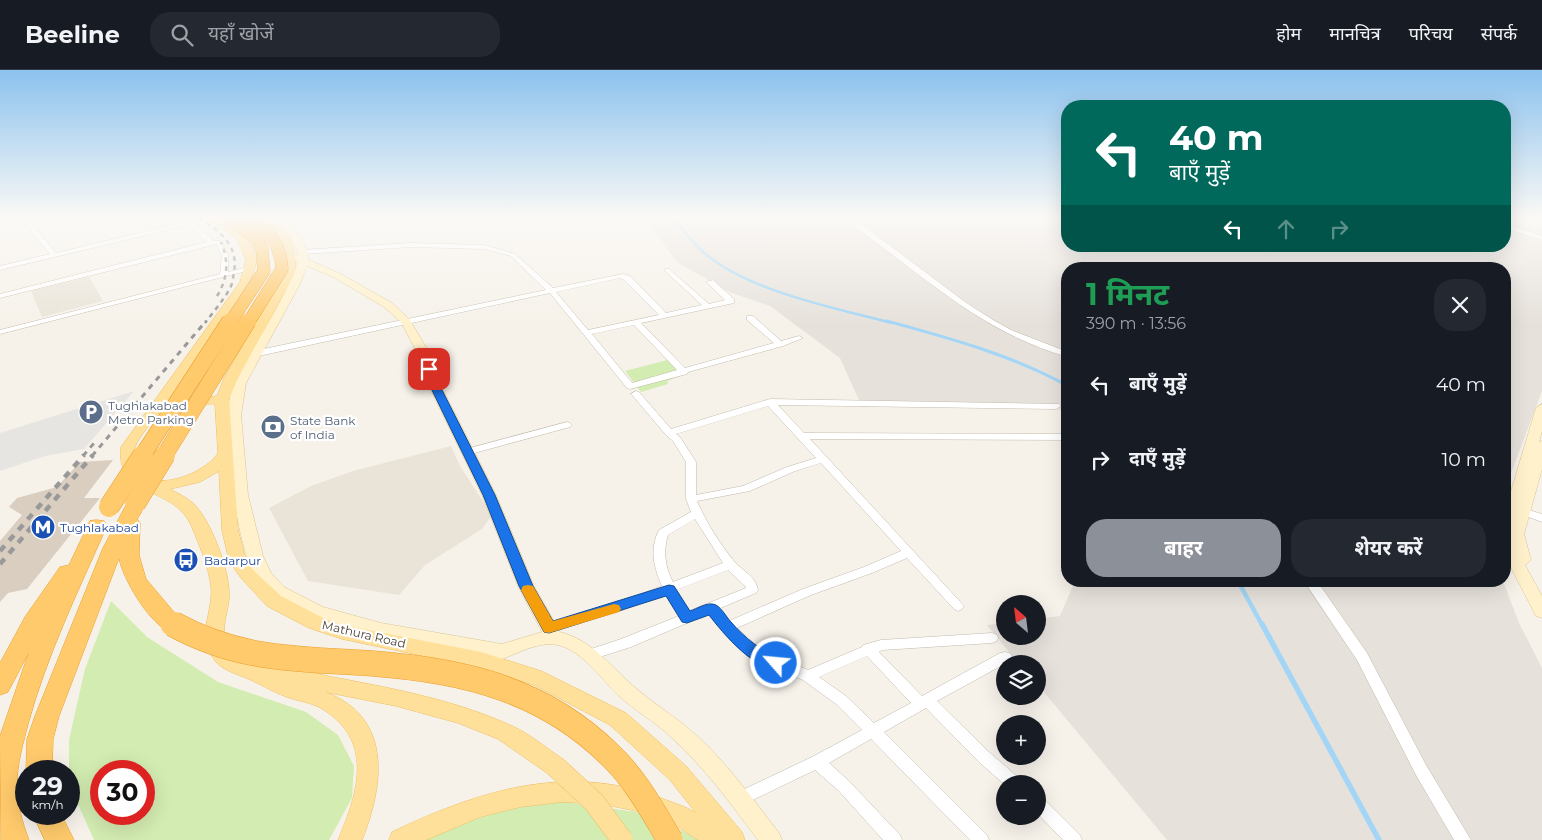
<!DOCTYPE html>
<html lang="hi">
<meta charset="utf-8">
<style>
:root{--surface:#171b24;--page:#242831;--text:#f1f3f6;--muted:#9ea1a6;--line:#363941;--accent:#8c9099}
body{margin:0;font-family:Montserrat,"Noto Sans Devanagari",sans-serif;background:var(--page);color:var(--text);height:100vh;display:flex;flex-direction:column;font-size:19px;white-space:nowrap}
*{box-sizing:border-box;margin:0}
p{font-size:16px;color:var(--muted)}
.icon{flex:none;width:28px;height:28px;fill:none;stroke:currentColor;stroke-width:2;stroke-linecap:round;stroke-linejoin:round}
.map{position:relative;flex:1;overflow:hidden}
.details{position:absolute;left:1061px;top:192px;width:450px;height:325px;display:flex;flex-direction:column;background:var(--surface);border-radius:20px;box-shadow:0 5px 20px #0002}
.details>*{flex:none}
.banner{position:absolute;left:1061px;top:30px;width:450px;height:152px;border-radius:20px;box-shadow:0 5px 20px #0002;background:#00695c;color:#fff;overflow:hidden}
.needle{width:32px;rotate:332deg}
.controls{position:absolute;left:996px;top:525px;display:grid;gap:10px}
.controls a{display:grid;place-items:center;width:50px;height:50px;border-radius:50%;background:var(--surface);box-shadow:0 5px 20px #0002;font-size:25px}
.speed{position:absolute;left:15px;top:690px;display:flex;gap:10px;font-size:25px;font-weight:700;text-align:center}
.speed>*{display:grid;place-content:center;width:65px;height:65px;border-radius:50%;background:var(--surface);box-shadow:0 5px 20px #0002;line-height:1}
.speed small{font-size:12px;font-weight:400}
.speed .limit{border:8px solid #d22;background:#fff;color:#111}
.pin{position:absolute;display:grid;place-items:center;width:42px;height:42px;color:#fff;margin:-21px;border-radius:10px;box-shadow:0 2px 8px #0006}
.me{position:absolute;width:55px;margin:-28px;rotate:297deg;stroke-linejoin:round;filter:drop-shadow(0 0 4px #0008)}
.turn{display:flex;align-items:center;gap:18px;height:105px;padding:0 25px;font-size:22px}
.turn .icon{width:65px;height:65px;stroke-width:2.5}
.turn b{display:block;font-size:35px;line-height:42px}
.lanes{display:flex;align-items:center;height:48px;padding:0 25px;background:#0003;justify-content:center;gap:25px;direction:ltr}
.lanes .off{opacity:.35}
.round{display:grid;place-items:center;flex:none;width:52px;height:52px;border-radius:20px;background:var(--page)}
.summary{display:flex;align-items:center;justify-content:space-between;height:85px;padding:0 25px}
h1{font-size:30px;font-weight:700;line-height:38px;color:#1e9e55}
.button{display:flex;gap:10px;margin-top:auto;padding:10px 25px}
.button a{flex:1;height:58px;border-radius:20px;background:var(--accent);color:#fff;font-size:20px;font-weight:700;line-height:58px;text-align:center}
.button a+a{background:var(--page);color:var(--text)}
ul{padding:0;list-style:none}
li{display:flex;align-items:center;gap:15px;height:75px;padding:0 25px}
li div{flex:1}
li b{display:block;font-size:19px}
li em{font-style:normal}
header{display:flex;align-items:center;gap:30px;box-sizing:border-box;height:70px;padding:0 25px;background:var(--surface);border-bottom:1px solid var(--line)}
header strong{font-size:24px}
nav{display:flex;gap:28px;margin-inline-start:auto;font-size:18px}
.search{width:350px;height:45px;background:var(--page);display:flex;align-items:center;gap:12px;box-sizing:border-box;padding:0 18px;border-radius:20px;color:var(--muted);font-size:19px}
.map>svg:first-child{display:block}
</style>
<header>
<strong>Beeline</strong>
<div class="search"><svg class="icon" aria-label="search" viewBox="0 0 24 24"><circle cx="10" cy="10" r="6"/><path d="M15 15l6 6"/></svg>यहाँ खोजें</div>
<nav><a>होम</a><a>मानचित्र</a><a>परिचय</a><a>संपर्क</a></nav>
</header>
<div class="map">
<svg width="1542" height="770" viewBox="0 0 1542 770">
<rect width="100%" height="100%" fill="#f6f2ea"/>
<!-- residential -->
<g fill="#eae4d8">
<polygon points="89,207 103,231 42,247 31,221"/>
<polygon points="451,376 460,396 492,445 482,459 425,495 399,525 308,511 269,438 311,416 353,401"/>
</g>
<!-- industrial -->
<g fill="#e6e1db">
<polygon points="643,147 1067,147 1068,176 1505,176 1505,147 1542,147 1542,321 1505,419 1505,199 1068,199 1067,347 1056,336 862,337 840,288 770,236 729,222 677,192"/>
<polygon points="1075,511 1503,511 1519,553 1542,598 1542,770 1167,770 1038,615 1038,594 1019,594 987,555 1005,553 1005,566 1038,566 1038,549 1060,546"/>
</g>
<!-- green -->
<g fill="#d3ecb1" fill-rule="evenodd">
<polygon points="675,288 689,303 667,311 668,314 641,322 625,301"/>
<path d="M111 531 147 567 218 612 306 642 338 665 354 696 352 728 329 770H94L69 714V670L85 599ZM101 701H144V744H101Z"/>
<path d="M558 731 636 742 691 765 698 770H421C465 750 510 737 558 731Z"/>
</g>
<!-- parking -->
<polygon fill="#e7e5e2" points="134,321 84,379 45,386 0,401 0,363"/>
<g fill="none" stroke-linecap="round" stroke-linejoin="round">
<!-- stream-far3 -->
<path stroke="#a3d6f6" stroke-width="2.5" d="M673 147C682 158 690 170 700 179 742 220 835 238 892 253"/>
<!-- stream-far2 -->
<path stroke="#a3d6f6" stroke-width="3" d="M887 251C949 268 1012 285 1068 316"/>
<!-- stream-far1 -->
<polyline stroke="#a3d6f6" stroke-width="4.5" points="1238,511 1262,555"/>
<!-- stream -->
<polyline stroke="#a3d6f6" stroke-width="5.5" points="1262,554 1379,770"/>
</g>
<!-- building -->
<polygon fill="#d9cebf" points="113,390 84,428 100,428 27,519 8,523 0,532 0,471 22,445 9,437 17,428 57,417 80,392"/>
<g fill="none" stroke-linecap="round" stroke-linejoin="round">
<defs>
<g id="street">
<path d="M181 147C194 147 204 162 214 171H220L228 185V202L248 197 250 198V200L0 264V260L220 204 222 185 216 174 213 175 0 228V224L207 172 188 155 0 200V196L50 184 25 153 0 157V153L29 150 56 183 185 152Z"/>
<path d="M845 147H852L965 232 993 250 1011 260 1068 282V287C999 267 955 232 899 190 882 176 861 163 845 147Z"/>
<polygon points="1505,154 1542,166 1542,170 1505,158"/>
<path d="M411 173 484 175 515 184 553 218 623 204 630 206 666 243 702 235 665 201V199H669L709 234 725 230 706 212 713 210 734 229V233L641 253 685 298 774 273 747 250V246H753L781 271 799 266 803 268 783 276 688 302 687 304 630 319 627 318 550 223 254 287 251 286 250 284 254 281 546 220 511 186 484 179 411 177 303 184 300 182 303 180ZM620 208 624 210 659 245 588 260 556 222ZM634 255 677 300 632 313 592 264Z"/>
<path d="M636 321 639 322 671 359 770 329 1059 334 1061 336 1056 339 778 335 804 363 1068 364V370L810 369 964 536 962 539 958 541 954 539 907 488 872 503 811 525 737 558 764 582 808 600 862 577 863 575 881 570 992 563 997 565 998 568 997 571 992 573 882 580 879 582 922 626 1000 583 1005 582 1010 583 1012 587 1010 591 937 631 989 682 1020 709 1023 714 1005 715 979 692 926 638 884 662 987 765 989 770H970L871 669 829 693 849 711 900 765 902 770H883L839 721 815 700 744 734 739 736 734 734 731 729 734 724 812 687 862 660 836 634 803 610 754 590 722 560 708 544 631 577 590 590 585 589 583 585 585 581 621 569 679 546 666 524 626 539 549 563 544 561 543 558 544 555 618 533 662 516C654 498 649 479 659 460L691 442 686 429V392L673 371 666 365 633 326 631 324ZM768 336 816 388 787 397 743 416 696 425V392L680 367 676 364ZM821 393 901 481 864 497 803 519 729 551 718 539 756 523 758 520C756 506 742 501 734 491 720 474 706 452 697 431L750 421 795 401ZM695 449 723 493 673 512C665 497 663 481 668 465ZM728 500 745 516 746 518 689 541 676 520ZM867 586 911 633 874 653 846 626 819 607Z"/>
<polygon points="567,352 570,353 572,355 570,357 467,385 462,382 463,380"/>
<polygon points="1522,438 1542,444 1542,452 1518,443 1517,441"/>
<polygon points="1304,511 1317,511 1367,583 1426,695 1471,770 1454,770 1416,705 1357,590"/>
<polygon points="1038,727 1044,729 1080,765 1082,770 1063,770 1038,744"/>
</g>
<g id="secondary">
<path d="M269 147C290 147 306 169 309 190L341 204 392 233 410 250 431 286 439 312 496 425 534 516 560 562C591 570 609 594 632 615 652 633 675 646 695 664 727 693 753 729 779 763L782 770H758C731 734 705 698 672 668 656 652 635 641 619 626 601 609 583 581 558 575 536 571 516 585 496 591L490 589 488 585C429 575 293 559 258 509 243 489 234 436 233 411 231 381 223 340 234 312 239 301 247 290 253 279 269 251 287 223 298 192L290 187 295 184 299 185 290 164ZM307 196 335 208 384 237 401 252 419 286 427 312 482 425 518 516 542 562 502 574 381 553 323 537 284 517 271 503 263 486 248 425 241 345 246 313 300 214Z"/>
<polygon points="1542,334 1542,361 1539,372 1542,371 1542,399 1524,464 1531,490 1525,495 1542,526 1542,548 1536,546 1505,486 1505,441 1536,338"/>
</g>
<path id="primary" d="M207 147C229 147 251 167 256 189 257 195 252 205 250 212L167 332 217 326 224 308 285 203C286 186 286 171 272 159 266 155 260 152 255 147 287 147 297 176 295 203L238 308 229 329 238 460 246 490 253 500 281 526 323 548 343 555 481 582 541 601 626 643 686 696 742 762 745 770H698L673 754 641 742 602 734 561 732 520 737 480 747 426 770H389L392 762C478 721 568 692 661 728 673 733 685 736 696 743L670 710 610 655 534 615 481 598 342 569 309 558 267 536 241 508 229 491 222 460 219 401 200 412 170 419C177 423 186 427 193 433 211 450 231 503 229 528 228 544 219 562 228 577 234 589 251 593 264 598 279 593 311 602 327 606 390 618 453 629 512 656 530 664 546 678 563 689L566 696 563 703 555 706 547 703 498 669 458 653 396 636 325 622C393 647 384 715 362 770H338C359 721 375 669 319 637 309 632 297 631 287 627 275 623 264 616 253 611 241 605 225 602 216 592 194 565 214 544 211 516 208 495 199 474 191 455 173 415 115 429 121 377L240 212 246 190 237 169ZM215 334 218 383C205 404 149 426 136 396 134 391 133 383 135 377 139 366 155 349 162 339Z"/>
<g id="highway">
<path d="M132 435 139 437 142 441 137 449 140 453 139 485 146 509 184 554 181 560C175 562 171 563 166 560 147 549 123 509 119 488L59 646 53 669 52 701 26 702 27 669 35 646 103 478 125 437Z"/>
<path d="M97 450 104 451 107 456C78 521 47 585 28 654 23 674 17 694 17 714 17 733 22 752 29 770H1L0 666 29 582 8 622 0 625V593L25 547 60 497 69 495 90 451Z"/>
<polygon points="33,744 61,744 74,770 45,770"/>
</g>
</defs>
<!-- street casing -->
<use href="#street" stroke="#c2baac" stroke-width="1"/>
<!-- secondary casing -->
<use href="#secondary" stroke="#d9c697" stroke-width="1"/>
<!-- primary casing -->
<use href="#primary" stroke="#ecbf62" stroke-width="1"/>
<!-- highway casing -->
<use href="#highway" stroke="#e9a032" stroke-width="1"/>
<!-- street -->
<use href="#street" fill="#fff" fill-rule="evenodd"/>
<!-- secondary -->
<use href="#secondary" fill="#fff1cb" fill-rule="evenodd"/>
<!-- primary -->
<use href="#primary" fill="#ffe09a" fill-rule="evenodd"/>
<!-- highway -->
<use href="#highway" fill="#ffca6c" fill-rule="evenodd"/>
<!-- rail-far2 -->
<g stroke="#999" stroke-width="2.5" stroke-dasharray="4.5 4.5" stroke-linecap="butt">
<path d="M199 147C219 161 239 175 234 202 233 207 233 213 230 218 224 230 213 242 205 253"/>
<path d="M217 226C228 208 229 191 221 172"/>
</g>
<!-- rail-far1 -->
<g stroke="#999" stroke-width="3" stroke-dasharray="5.5 5.5" stroke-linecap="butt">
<polyline points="83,386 95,372"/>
<polyline points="92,386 206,251"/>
</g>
<!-- rail -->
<g stroke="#999" stroke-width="4.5" stroke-dasharray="7 7" stroke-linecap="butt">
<polyline points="0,481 84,385"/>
<polyline points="0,494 93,385"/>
</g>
<defs>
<polyline id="primary-bridge" points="555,696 594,732 622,770"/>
<g id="highway-bridge-far3">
<polyline points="226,147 256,168 262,180 264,201 230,253"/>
<path d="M248 253 282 199C280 172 271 165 249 151"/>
</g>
<g id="highway-bridge-far2">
<polyline points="142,386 230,251"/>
<polyline points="164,386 248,251"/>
</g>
<g id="highway-bridge-far1">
<polyline points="135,434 165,385"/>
<polyline points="109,437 143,385"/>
<polyline points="173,554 176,555"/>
</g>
<path id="highway-bridge" d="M173 554C231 586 284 589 349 592 446 597 537 613 609 684 635 708 652 740 670 770"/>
</defs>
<!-- primary-bridge casing -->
<use href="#primary-bridge" stroke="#ecbf62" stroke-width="22" stroke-linecap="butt"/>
<!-- highway-bridge-far3 casing -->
<use href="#highway-bridge-far3" stroke="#e9a032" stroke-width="13" stroke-linecap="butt"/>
<!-- highway-bridge-far2 casing -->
<use href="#highway-bridge-far2" stroke="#e9a032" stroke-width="17" stroke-linecap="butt"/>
<!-- highway-bridge-far1 casing -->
<use href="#highway-bridge-far1" stroke="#e9a032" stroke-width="21" stroke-linecap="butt"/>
<!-- highway-bridge casing -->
<use href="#highway-bridge" stroke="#e9a032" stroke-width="26" stroke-linecap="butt"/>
<!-- primary-bridge -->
<use href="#primary-bridge" stroke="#ffe09a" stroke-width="21"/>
<!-- highway-bridge-far3 -->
<use href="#highway-bridge-far3" stroke="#ffca6c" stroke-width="12"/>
<!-- highway-bridge-far2 -->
<use href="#highway-bridge-far2" stroke="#ffca6c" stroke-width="16"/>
<!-- highway-bridge-far1 -->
<use href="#highway-bridge-far1" stroke="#ffca6c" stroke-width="20"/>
<!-- highway-bridge -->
<use href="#highway-bridge" stroke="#ffca6c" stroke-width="25"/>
</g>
<!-- sky -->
<linearGradient id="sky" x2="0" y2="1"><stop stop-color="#8cc2ee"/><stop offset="0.58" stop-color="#fbf9f6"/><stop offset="1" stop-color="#fbf9f6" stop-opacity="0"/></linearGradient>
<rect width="1542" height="255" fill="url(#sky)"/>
<!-- route -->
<path fill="#1a73e8" stroke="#114b97" d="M429 296 434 299 438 312 495 425 533 516 553 551 669 515 674 516 690 541C696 539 706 533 712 534 720 534 726 547 731 552 745 568 761 581 781 589L783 593 781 597C757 605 722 562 709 545L687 553 682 552 666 526 549 563 544 562 519 516 483 425 428 312 424 299Z"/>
<!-- slow -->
<polygon fill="#f59e0b" points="528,515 533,516 553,551 614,534 619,535 621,539 619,542 549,563 544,562 521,520 523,516"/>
<!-- icons -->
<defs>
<symbol id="parking-disc" viewBox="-11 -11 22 22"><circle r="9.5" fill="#5c6f8a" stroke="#fff"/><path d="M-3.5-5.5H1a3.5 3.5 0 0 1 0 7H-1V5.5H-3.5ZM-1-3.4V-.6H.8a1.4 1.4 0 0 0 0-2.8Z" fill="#fff"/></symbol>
<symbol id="bank-disc" viewBox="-11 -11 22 22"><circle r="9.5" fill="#5c6f8a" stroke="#fff"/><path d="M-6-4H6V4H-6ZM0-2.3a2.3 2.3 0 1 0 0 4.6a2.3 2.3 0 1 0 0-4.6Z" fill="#fff"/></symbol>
<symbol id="metro-disc" viewBox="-11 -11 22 22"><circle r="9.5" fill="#1a4fb4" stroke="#fff"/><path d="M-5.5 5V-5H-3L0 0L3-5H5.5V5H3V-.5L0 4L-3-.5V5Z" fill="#fff"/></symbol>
<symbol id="bus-disc" viewBox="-11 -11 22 22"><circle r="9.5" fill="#1a4fb4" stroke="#fff"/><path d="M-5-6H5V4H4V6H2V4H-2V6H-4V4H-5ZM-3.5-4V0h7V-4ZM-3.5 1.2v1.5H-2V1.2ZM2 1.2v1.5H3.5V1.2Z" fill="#fff"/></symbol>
</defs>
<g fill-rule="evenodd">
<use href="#parking-disc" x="77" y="328" width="28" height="28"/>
<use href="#bank-disc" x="259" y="343" width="28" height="28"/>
<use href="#metro-disc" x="29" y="443" width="28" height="28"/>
<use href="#bus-disc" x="172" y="476" width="28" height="28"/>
</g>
<g text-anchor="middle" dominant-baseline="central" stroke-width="4.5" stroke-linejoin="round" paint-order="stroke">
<!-- service labels -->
<g font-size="12" fill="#4e5e75" stroke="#fff" text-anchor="start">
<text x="108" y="335">Tughlakabad<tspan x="108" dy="14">Metro Parking</tspan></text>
<text x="290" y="350">State Bank<tspan x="290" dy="14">of India</tspan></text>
</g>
<!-- transit labels -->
<g font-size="12" fill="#164399" stroke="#fff" text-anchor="start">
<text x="60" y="457">Tughlakabad</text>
<text x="204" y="490">Badarpur</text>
</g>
<!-- street labels -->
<g font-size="12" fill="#4b4337" stroke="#fff">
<text transform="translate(364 564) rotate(13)">Mathura Road</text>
</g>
</g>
</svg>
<div class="controls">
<a><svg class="needle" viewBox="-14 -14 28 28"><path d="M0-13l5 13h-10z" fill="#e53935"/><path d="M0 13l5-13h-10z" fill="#9ea1a6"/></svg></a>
<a><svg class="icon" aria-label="layers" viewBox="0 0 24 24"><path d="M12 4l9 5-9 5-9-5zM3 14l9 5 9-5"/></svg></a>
<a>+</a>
<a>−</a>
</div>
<div class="speed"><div>29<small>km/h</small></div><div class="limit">30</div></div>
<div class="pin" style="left:429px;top:299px;background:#d93025"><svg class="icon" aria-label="arrive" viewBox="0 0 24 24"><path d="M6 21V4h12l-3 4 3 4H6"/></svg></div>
<svg class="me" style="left:776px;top:593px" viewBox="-20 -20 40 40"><circle r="17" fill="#1a73e8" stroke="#fff" stroke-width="3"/><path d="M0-11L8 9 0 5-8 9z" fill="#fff"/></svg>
<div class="banner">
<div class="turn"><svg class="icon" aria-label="left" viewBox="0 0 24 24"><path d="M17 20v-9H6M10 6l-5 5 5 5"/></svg><div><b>40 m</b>बाएँ मुड़ें</div></div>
<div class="lanes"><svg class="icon" aria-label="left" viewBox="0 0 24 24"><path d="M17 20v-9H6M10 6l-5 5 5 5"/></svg><svg class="icon off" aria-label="ahead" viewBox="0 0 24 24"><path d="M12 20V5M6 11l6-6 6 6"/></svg><svg class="icon off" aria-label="right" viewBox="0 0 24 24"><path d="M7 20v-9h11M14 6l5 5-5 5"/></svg></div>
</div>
<section class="details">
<div class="summary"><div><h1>1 मिनट</h1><p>390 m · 13:56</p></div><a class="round"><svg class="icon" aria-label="close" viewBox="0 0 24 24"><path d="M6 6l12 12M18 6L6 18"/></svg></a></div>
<ul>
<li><svg class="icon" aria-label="left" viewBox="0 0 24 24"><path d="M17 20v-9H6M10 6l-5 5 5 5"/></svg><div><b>बाएँ मुड़ें</b></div><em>40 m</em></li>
<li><svg class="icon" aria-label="right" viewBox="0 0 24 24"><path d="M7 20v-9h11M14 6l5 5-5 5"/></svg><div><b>दाएँ मुड़ें</b></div><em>10 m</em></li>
</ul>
<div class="button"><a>बाहर</a><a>शेयर करें</a></div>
</section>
</div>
